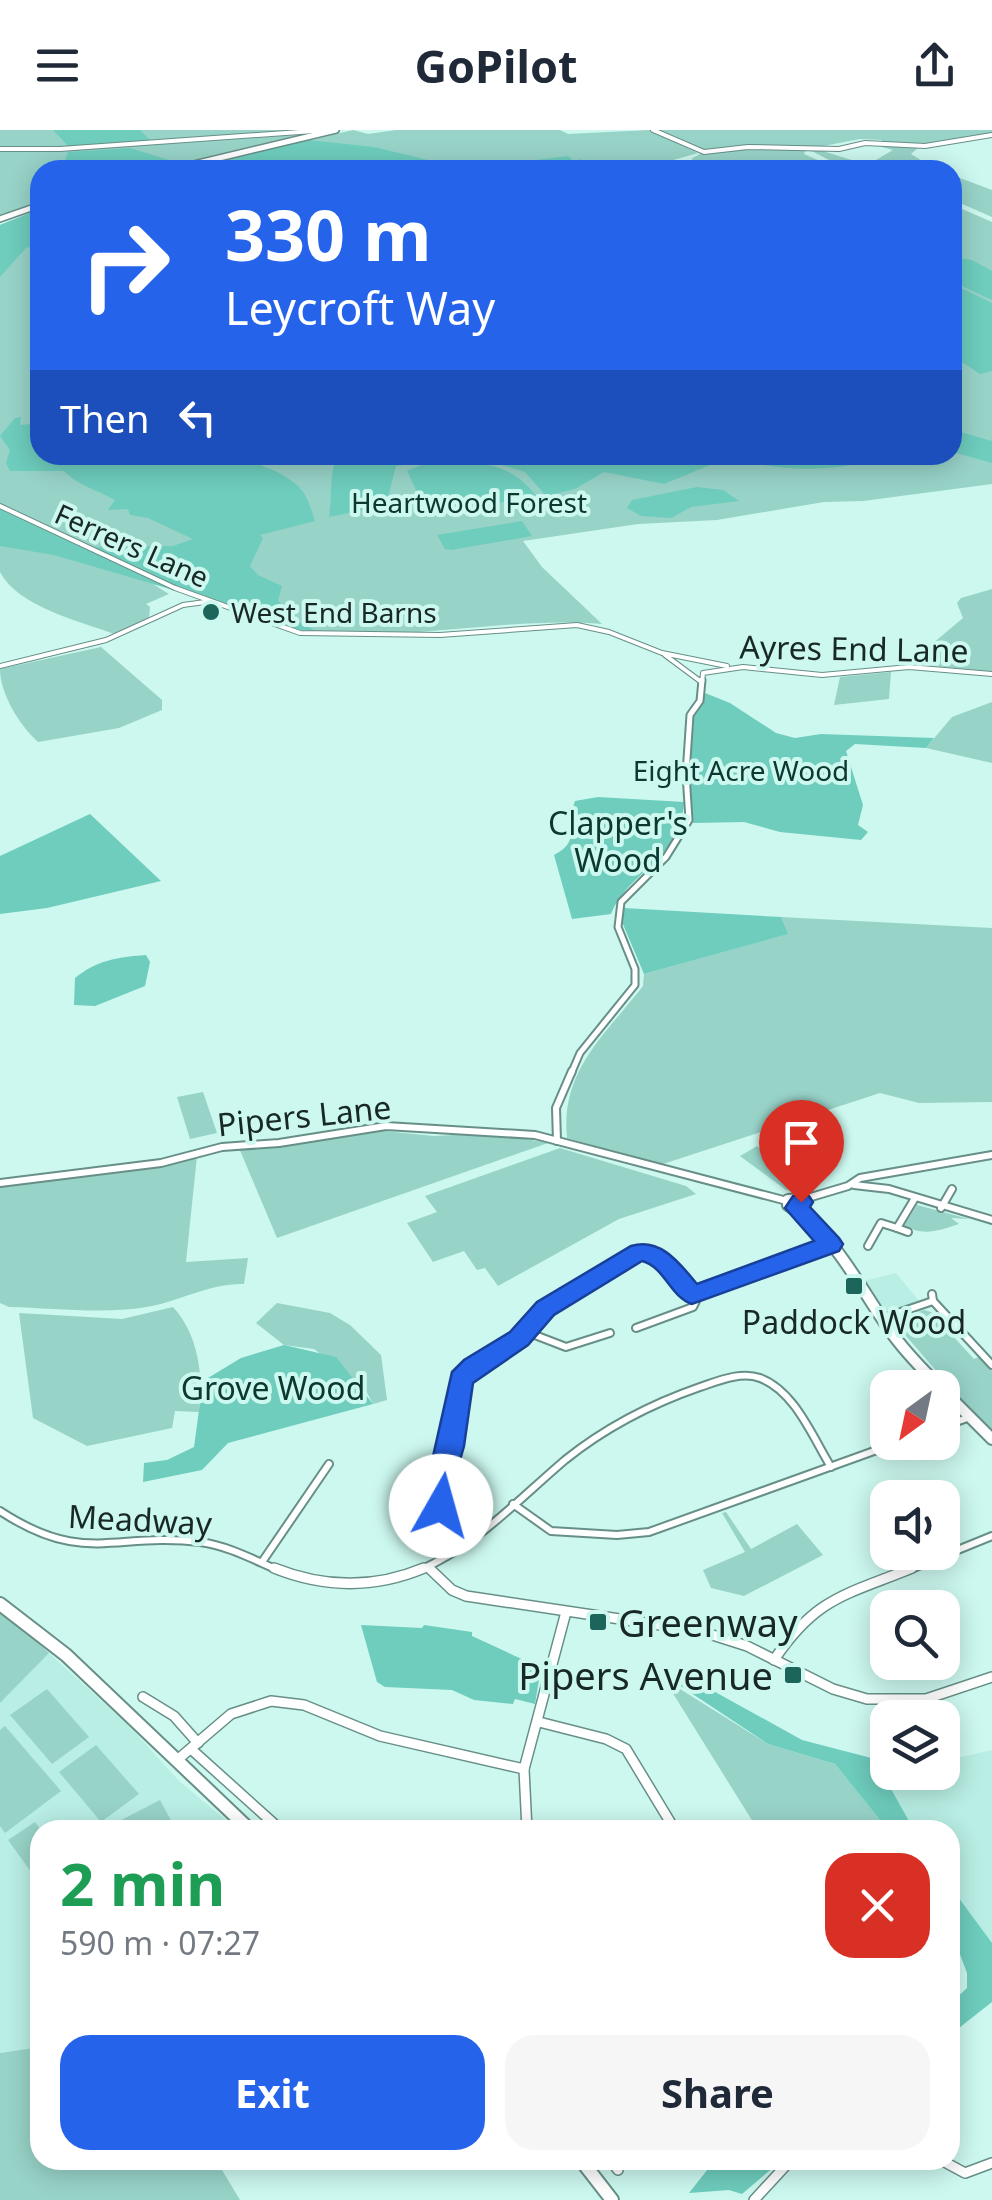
<!DOCTYPE html>
<meta charset="utf-8">
<style>
:root{--surface:#fff;--page:#f6f6f7;--text:#1f2937;--muted:#747a83;--accent:#2563eb}
body{margin:0;font-family:"Noto Sans",sans-serif;background:var(--page);color:var(--text);height:100vh;display:flex;flex-direction:column;font-size:38px;white-space:nowrap}
*{box-sizing:border-box;margin:0}
p{font-size:32px;color:var(--muted)}
.icon{flex:none;width:55px;height:55px;fill:none;stroke:currentColor;stroke-width:2;stroke-linecap:round;stroke-linejoin:round}
.map{position:relative;flex:1;overflow:hidden}
.details{position:absolute;left:30px;top:1690px;width:930px;height:350px;display:flex;flex-direction:column;background:var(--surface);border-radius:30px;box-shadow:0 5px 25px #0003}
.details>*{flex:none}
.banner{position:absolute;left:30px;top:30px;width:932px;height:305px;border-radius:30px;box-shadow:0 5px 25px #0003;background:#2563eb;color:#fff;overflow:hidden}
.needle{width:65px;rotate:213deg}
.tools{position:absolute;left:870px;top:1240px;display:grid;gap:20px}
.tools a{display:grid;place-items:center;width:90px;height:90px;border-radius:20px;background:var(--surface);box-shadow:0 5px 25px #0003;font-size:50px}
.pin{position:absolute;display:grid;place-items:center;width:85px;height:85px;color:#fff;margin:-102px -42px;border-radius:50% 50% 50% 0;rotate:-45deg;box-shadow:0 0 10px #0007}
.pin .icon{rotate:45deg}
.me{position:absolute;width:110px;margin:-55px;rotate:7deg;stroke-linejoin:round;filter:drop-shadow(0 0 8px #0008)}
.turn{display:flex;align-items:center;gap:35px;height:210px;padding:0 30px;font-size:45px}
.turn .icon{width:130px;height:130px;stroke-width:2.5}
.turn b{display:block;font-size:70px;line-height:85px}
.then{display:flex;align-items:center;height:95px;padding:0 30px;background:#0003;gap:20px;font-size:38px}
.round{display:grid;place-items:center;flex:none;width:105px;height:105px;border-radius:30px;background:var(--page)}
.headline{display:flex;align-items:center;justify-content:space-between;height:170px;padding:0 30px}
h1{font-size:60px;font-weight:700;line-height:75px;color:#1e9e55}
.action{display:flex;gap:20px;margin-top:auto;padding:20px 30px}
.action a{flex:1;height:115px;border-radius:30px;background:var(--accent);color:#fff;font-size:40px;font-weight:700;line-height:115px;text-align:center}
.action a+a{background:var(--page);color:var(--text)}
header{display:flex;justify-content:space-between;align-items:center;height:130px;padding:0 30px;background:var(--surface);font-size:45px;font-weight:700}
.map>svg:first-child{display:block}
</style>
<header><svg class="icon" aria-label="menu" viewBox="0 0 24 24"><path d="M4 6h16M4 12h16M4 18h16"/></svg>GoPilot<svg class="icon" aria-label="share" viewBox="0 0 24 24"><path d="M12 15V3M7 8l5-5 5 5M5 13v7h14v-7"/></svg></header>
<div class="map">
<svg width="992" height="2070" viewBox="0 0 992 2070">
<rect width="100%" height="100%" fill="#ccf8ef"/>
<!-- built -->
<g fill="#b9eee4">
<polygon points="896,1143 919,1171 887,1182 864,1151"/>
<polygon points="49,1523 130,1597 180,1652 238,1700 40,1700 40,1917 0,1923 0,1573"/>
<polygon points="992,1620 992,1813 950,1756 950,1700 914,1700 881,1641 942,1642 943,1631"/>
</g>
<!-- green -->
<g fill="#98d3c8" fill-rule="evenodd">
<polygon points="0,0 313,0 57,19 0,18"/>
<polygon points="353,0 368,4 396,0 560,0 568,4 650,0 698,23 663,33 676,40 201,40 198,37"/>
<path d="M656 0H992V3L943 13H909L919 17 911 24 937 40H848L806 18 804 24 840 40H691L707 36 691 29 705 21ZM860 9 882 10V17L893 20 876 30 879 34 871 36 813 18Z"/>
<polygon points="309,4 163,40 40,40 40,73 0,85 0,20 59,21"/>
<polygon points="952,45 992,60 992,87 953,70"/>
<path d="M953 75 992 92V354L863 371 824 372 717 390 638 394 523 411 542 437 602 494C517 487 432 507 347 504 283 502 215 472 153 454L169 464 146 474 150 477 149 489 114 504C80 491 18 477 0 442V95L40 79V325H952Z"/>
<polygon points="992,459 992,542 916,534 913,530 963,488 957,473 961,468"/>
<path d="M101 517 162 570V580L119 598 38 612C20 596 0 564 0 539Z"/>
<polygon points="891,542 889,569 834,575 840,547"/>
<polygon points="992,572 992,633 926,618 952,587"/>
<path d="M781 787 992 798V972L919 973 880 963 660 1035 567 1008C560 941 605 905 643 856L644 844 787 804Z"/>
<polygon points="203,962 217,1003 190,1009 177,967"/>
<polygon points="374,1000 434,1006 492,1003 548,1013 277,1108 239,1018 299,1014"/>
<polygon points="757,1016 806,1052 793,1061 786,1060 740,1026"/>
<polygon points="560,1018 686,1056 696,1064 619,1089 498,1156 485,1138 477,1140 464,1121 433,1132 407,1093 437,1082 425,1066"/>
<path d="M197 1026 186 1132 248 1128 244 1154C212 1153 184 1169 152 1176 107 1185 55 1178 9 1177L0 1173V1057L159 1037Z"/>
<path d="M917 1075 969 1089 951 1088 959 1094C938 1101 924 1106 904 1096Z"/>
<polygon points="277,1173 330,1183 350,1195 381,1225 387,1270 373,1274 364,1257 314,1219 284,1215 256,1193"/>
<path d="M173 1177C198 1204 204 1246 199 1282L175 1281 172 1298 87 1316 33 1288 19 1183 122 1189Z"/>
<polygon points="924,1180 931,1182 974,1229 979,1227 992,1241 992,1305 936,1247 939,1244 893,1191"/>
<polygon points="726,1382 751,1419 797,1394 823,1425 744,1466 711,1458 703,1440 745,1422 722,1383"/>
<polygon points="0,1483 16,1492 49,1523 0,1573"/>
<polygon points="664,1549 768,1614 835,1634 888,1700 758,1700"/>
<polygon points="47,1559 89,1607 52,1634 10,1585"/>
<polygon points="5,1596 61,1661 5,1703 0,1696 0,1600"/>
<polygon points="96,1615 139,1664 101,1692 59,1642"/>
<polygon points="160,1670 176,1700 102,1700"/>
<polygon points="35,1692 41,1700 40,1742 34,1746 8,1710"/>
<polygon points="40,1917 40,2030 216,2030 240,2070 0,2070 0,1923"/>
</g>
<!-- forest -->
<g fill="#6ecdbd">
<polygon points="53,0 140,0 152,12 70,18"/>
<polygon points="308,10 374,17 432,31 384,40 206,40 202,36"/>
<polygon points="130,18 185,35 163,40 62,40 68,22"/>
<polygon points="568,26 572,29 561,39 580,29 586,36 580,40 491,40 488,36"/>
<polygon points="40,79 40,115 26,118 0,147 0,95"/>
<polygon points="952,127 972,130 992,141 992,170 953,152"/>
<polygon points="953,154 992,173 992,241 980,244 953,226"/>
<path d="M21 287 20 295 40 293V325C108 325 249 308 299 357 308 366 311 379 315 391L260 405 263 408 250 436 258 445 282 456 278 470 291 488 316 501C267 503 141 439 91 417L173 416 193 409 148 388 130 385 128 379 108 380 115 370C95 359 77 355 64 341H10L6 333 10 320 0 306 15 288Z"/>
<polygon points="953,300 992,311 992,333 953,322"/>
<path d="M338 325H443L396 336 386 375 329 387C333 364 328 346 338 325Z"/>
<polygon points="497,325 692,325 715,333 664,354 604,342 575,359 546,366 525,342 479,328"/>
<path d="M718 325H878L880 328C824 345 774 340 718 325Z"/>
<path d="M428 332C476 332 507 328 538 368L426 381 407 341Z"/>
<polygon points="697,357 723,360 739,371 691,377 671,388 641,386 627,378 632,370"/>
<polygon points="0,377 174,460 54,425 0,416"/>
<polygon points="522,391 532,406 451,420 445,419 437,405"/>
<path d="M705 563 730 573 776 603 795 608 821 604 934 608 926 618 855 614 846 621 863 675 858 695 868 702 861 710 780 702 744 692 693 693C688 663 684 615 693 585 696 578 702 571 705 563Z"/>
<path d="M598 667 684 672C680 731 630 739 611 784L572 789 554 725C582 711 566 695 575 671Z"/>
<polygon points="90,684 161,751 47,778 0,784 0,726"/>
<polygon points="624,778 781,787 788,804 644,844 622,792"/>
<path d="M146 825 150 832 145 856 95 876 74 875 75 848C97 830 119 827 146 825Z"/>
<polygon points="284,1215 336,1227 373,1274 228,1313 202,1340 143,1352 144,1333 167,1330 194,1317 203,1251 241,1228"/>
<polygon points="361,1495 422,1498 424,1495 472,1502 472,1506 541,1538 535,1574 515,1569 513,1574 474,1570 452,1560 385,1557 377,1552"/>
<polygon points="664,1545 699,1553 802,1610 879,1630 881,1641 914,1700 888,1700 835,1634 768,1614"/>
<polygon points="950,1756 992,1813 992,1872 950,1905 950,1874 967,1858 967,1843 950,1798"/>
<polygon points="715,2030 782,2030 742,2064 729,2060 689,2063"/>
</g>
<g fill="none" stroke-linecap="round" stroke-linejoin="round">
<defs>
<g id="street-far3">
<polyline points="653,0 704,22 748,17 839,19 865,13 925,16 992,5"/>
<polyline points="0,19 60,19 328,0"/>
<polyline points="0,376 175,458 300,503 440,505 577,495 609,502 662,523 727,536"/>
<polyline points="665,525 700,551"/>
<polyline points="0,536 106,510 183,475 205,472"/>
<polyline points="702,553 703,543 743,537 822,545 909,537 992,544"/>
</g>
<polyline id="street-far2" points="571,944 580,923 635,855 635,839 618,797 621,772 666,727 689,690 686,644 690,585 700,571 702,550"/>
<g id="street-far1">
<polyline points="557,1011 556,978 572,941"/>
<polyline points="0,1053 161,1033 222,1017 279,1013 386,996 535,1005 787,1071"/>
<polyline points="854,1055 889,1059 992,1090"/>
<polyline points="801,1070 848,1056 860,1048 992,1025"/>
<polyline points="941,1078 952,1059"/>
<polyline points="908,1102 897,1098 915,1068"/>
<polyline points="868,1116 881,1093 897,1098"/>
<polyline points="932,1164 933,1171 992,1235"/>
<polyline points="883,1188 933,1171"/>
<polyline points="636,1198 693,1177 696,1171 692,1165 831,1114"/>
<polyline points="527,1202 566,1217 610,1203"/>
<polyline points="942,1297 970,1287"/>
<polyline points="513,1374 551,1401 617,1405 649,1402 899,1312"/>
<path d="M0 1381C84 1436 114 1402 200 1412 229 1416 254 1430 280 1441"/>
<polyline points="472,1407 444,1382 438,1362 465,1244 519,1209 545,1179 639,1122 661,1127 692,1165"/>
<polyline points="262,1432 329,1334"/>
<path d="M418 1441C476 1416 518 1370 565 1330 606 1297 651 1274 700 1257 718 1251 741 1241 760 1248 795 1261 813 1308 831 1337"/>
<polyline points="906,1441 992,1406"/>
</g>
<g id="street">
<path d="M274 1438C324 1458 374 1459 424 1438"/>
<polyline points="430,1439 452,1460 466,1466 700,1501 747,1516 833,1559 867,1569 926,1569 992,1547"/>
<path d="M774 1530C816 1467 846 1465 912 1438"/>
<polyline points="143,1567 174,1586 198,1613"/>
<polyline points="539,1592 606,1609 626,1619 675,1700"/>
<polyline points="191,1619 281,1700"/>
<polyline points="176,1631 231,1584 271,1571 304,1575 380,1606 524,1639"/>
<polyline points="527,1700 524,1639 566,1482"/>
<polyline points="610,2030 618,2040"/>
<polyline points="941,2030 965,2043 992,2033"/>
<polyline points="754,2070 791,2030"/>
</g>
<g id="secondary-far2">
<polyline points="169,40 336,0"/>
<polyline points="0,89 40,75"/>
</g>
<g id="secondary-far1">
<path d="M797 1078 802 1073 799 1069 788 1070V1075C837 1105 861 1161 894 1206 908 1225 925 1242 941 1258"/>
<polyline points="942,1259 992,1309"/>
</g>
<g id="secondary">
<polyline points="0,1474 66,1525 250,1700"/>
<polyline points="581,2030 612,2070"/>
</g>
</defs>
<!-- street-far3 casing -->
<use href="#street-far3" stroke="#678f88" stroke-width="6"/>
<!-- street-far2 casing -->
<use href="#street-far2" stroke="#678f88" stroke-width="9"/>
<!-- street-far1 casing -->
<use href="#street-far1" stroke="#678f88" stroke-width="10"/>
<!-- street casing -->
<use href="#street" stroke="#678f88" stroke-width="12"/>
<!-- secondary-far2 casing -->
<use href="#secondary-far2" stroke="#678f88" stroke-width="8"/>
<!-- secondary-far1 casing -->
<use href="#secondary-far1" stroke="#678f88" stroke-width="14"/>
<!-- secondary casing -->
<use href="#secondary" stroke="#678f88" stroke-width="16"/>
<!-- street-far3 -->
<use href="#street-far3" stroke="#fff" stroke-width="4"/>
<!-- street-far2 -->
<use href="#street-far2" stroke="#fff" stroke-width="5"/>
<!-- street-far1 -->
<use href="#street-far1" stroke="#fff" stroke-width="6"/>
<!-- street -->
<use href="#street" stroke="#fff" stroke-width="9"/>
<!-- secondary-far2 -->
<use href="#secondary-far2" stroke="#fff" stroke-width="5"/>
<!-- secondary-far1 -->
<use href="#secondary-far1" stroke="#fff" stroke-width="10"/>
<!-- secondary -->
<use href="#secondary" stroke="#fff" stroke-width="12"/>
</g>
<!-- route -->
<path fill="#2563eb" stroke="#184099" stroke-width="2.5" d="M801 1064 809 1066 813 1072 810 1077 839 1108 843 1114 839 1121 692 1174C670 1167 665 1137 642 1131L554 1185 528 1215 473 1253 464 1316 451 1362 455 1376 451 1384 441 1387 432 1384 425 1362 452 1242 464 1230 510 1202 537 1172 631 1116C661 1107 680 1134 697 1154L814 1111 785 1078 793 1066Z"/>
<!-- markers -->
<g fill="#1c655b" stroke="#ccf8ef" stroke-width="4">
<circle cx="211" cy="482" r="10"/>
<rect x="844" y="1146" width="20" height="20" rx="5"/>
<rect x="588" y="1482" width="20" height="20" rx="5"/>
<rect x="783" y="1535" width="20" height="20" rx="5"/>
</g>
<g text-anchor="middle" dominant-baseline="central" stroke-width="8" stroke-linejoin="round" paint-order="stroke">
<!-- far-park labels -->
<g font-size="28" fill="#0b3932" stroke="#ccf8ef">
<text x="469" y="372">Heartwood Forest</text>
<text x="741" y="640">Eight Acre Wood</text>
</g>
<!-- far-street labels -->
<g font-size="28" fill="#172825" stroke="#ccf8ef">
<text transform="translate(132 415) rotate(24)">Ferrers Lane</text>
</g>
<!-- far-poi labels -->
<g font-size="28" fill="#172825" stroke="#ccf8ef" text-anchor="start">
<text x="231" y="482">West End Barns</text>
</g>
<!-- street labels -->
<g font-size="32" fill="#172825" stroke="#ccf8ef">
<text transform="translate(854 518) rotate(1)">Ayres End Lane</text>
<text transform="translate(304 985) rotate(-6)">Pipers Lane</text>
<text transform="translate(140 1389) rotate(3)">Meadway</text>
</g>
<!-- park labels -->
<g font-size="32" fill="#0b3932" stroke="#ccf8ef">
<text x="618" y="692">Clapper's<tspan x="618" dy="37">Wood</tspan></text>
<text x="273" y="1257">Grove Wood</text>
</g>
<!-- poi labels -->
<g font-size="32" fill="#172825" stroke="#ccf8ef">
<text x="854" y="1191">Paddock Wood</text>
</g>
<!-- near-poi labels -->
<g font-size="38" fill="#172825" stroke="#ccf8ef" text-anchor="start">
<text x="618" y="1492">Greenway</text>
<text x="773" y="1545" text-anchor="end">Pipers Avenue</text>
</g>
</g>
</svg>
<div class="tools">
<a><svg class="needle" viewBox="-14 -14 28 28"><path d="M0-13l5 13h-10z" fill="#e53935"/><path d="M0 13l5-13h-10z" fill="#747a83"/></svg></a>
<a><svg class="icon" aria-label="sound" viewBox="0 0 24 24"><path d="M4 9h4l5-4v14l-5-4H4zM17 9q2 3 0 6"/></svg></a>
<a><svg class="icon" aria-label="search" viewBox="0 0 24 24"><circle cx="10" cy="10" r="6"/><path d="M15 15l6 6"/></svg></a>
<a><svg class="icon" aria-label="layers" viewBox="0 0 24 24"><path d="M12 4l9 5-9 5-9-5zM3 14l9 5 9-5"/></svg></a>
</div>
<div class="pin" style="left:801px;top:1072px;background:#d93025"><svg class="icon" aria-label="arrive" viewBox="0 0 24 24"><path d="M6 21V4h12l-3 4 3 4H6"/></svg></div>
<svg class="me" style="left:441px;top:1376px" viewBox="-20 -20 40 40"><circle r="19" fill="#fff"/><path d="M0-13L10 11 0 6-10 11z" fill="#2563eb"/></svg>
<div class="banner">
<div class="turn"><svg class="icon" aria-label="right" viewBox="0 0 24 24"><path d="M7 20v-9h11M14 6l5 5-5 5"/></svg><div><b>330 m</b>Leycroft Way</div></div>
<div class="then">Then<svg class="icon" aria-label="left" viewBox="0 0 24 24"><path d="M17 20v-9H6M10 6l-5 5 5 5"/></svg></div>
</div>
<section class="details">
<div class="headline"><div><h1>2 min</h1><p>590 m · 07:27</p></div><a class="round" style="background:#d93025;color:#fff"><svg class="icon" aria-label="close" viewBox="0 0 24 24"><path d="M6 6l12 12M18 6L6 18"/></svg></a></div>
<div class="action"><a>Exit</a><a>Share</a></div>
</section>
</div>
